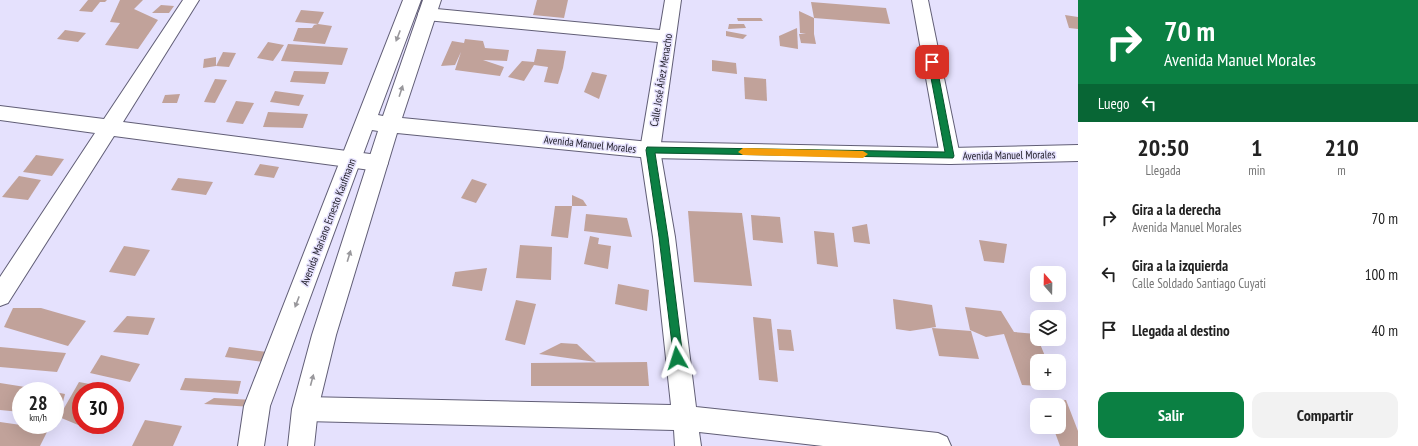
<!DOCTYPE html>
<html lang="es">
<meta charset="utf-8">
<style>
:root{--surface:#fff;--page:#f2f2f2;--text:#222;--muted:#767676;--accent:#0b8043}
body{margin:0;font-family:"PT Sans Narrow",sans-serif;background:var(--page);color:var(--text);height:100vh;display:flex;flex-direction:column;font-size:15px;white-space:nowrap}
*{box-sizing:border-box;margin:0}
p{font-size:13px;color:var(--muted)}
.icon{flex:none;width:22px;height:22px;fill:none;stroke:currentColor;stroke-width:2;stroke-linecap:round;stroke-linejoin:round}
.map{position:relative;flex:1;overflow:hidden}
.sheet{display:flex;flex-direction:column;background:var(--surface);width:340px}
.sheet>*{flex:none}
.guide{background:#0b8043;color:#fff;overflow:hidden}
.needle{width:26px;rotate:340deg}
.fabs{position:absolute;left:1030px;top:266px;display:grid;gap:8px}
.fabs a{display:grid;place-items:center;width:36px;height:36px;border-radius:8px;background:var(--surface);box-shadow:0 4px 16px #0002;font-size:20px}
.speed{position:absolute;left:12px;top:382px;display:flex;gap:8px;font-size:20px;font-weight:700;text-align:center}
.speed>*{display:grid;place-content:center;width:52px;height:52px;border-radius:50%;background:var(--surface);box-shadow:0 4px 16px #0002;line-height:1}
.speed small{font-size:10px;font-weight:400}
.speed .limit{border:6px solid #d22;background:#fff;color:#111}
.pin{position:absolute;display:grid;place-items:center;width:34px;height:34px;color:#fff;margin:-17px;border-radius:8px;box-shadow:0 2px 6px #0006}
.me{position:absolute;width:44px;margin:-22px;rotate:354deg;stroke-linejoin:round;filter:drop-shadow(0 0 3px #0008)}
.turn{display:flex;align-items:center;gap:14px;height:84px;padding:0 20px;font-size:18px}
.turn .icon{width:52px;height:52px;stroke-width:2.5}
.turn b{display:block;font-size:28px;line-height:34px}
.then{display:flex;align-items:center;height:38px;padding:0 20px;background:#0003;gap:8px;font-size:15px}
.eta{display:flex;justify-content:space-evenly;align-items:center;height:68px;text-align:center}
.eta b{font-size:24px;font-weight:700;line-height:28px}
.button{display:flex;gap:8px;margin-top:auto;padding:8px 20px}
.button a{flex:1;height:46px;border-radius:12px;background:var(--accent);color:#fff;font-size:16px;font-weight:700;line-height:46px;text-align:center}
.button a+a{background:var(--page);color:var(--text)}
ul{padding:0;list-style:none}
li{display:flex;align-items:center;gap:12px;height:56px;padding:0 20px}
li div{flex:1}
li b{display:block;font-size:15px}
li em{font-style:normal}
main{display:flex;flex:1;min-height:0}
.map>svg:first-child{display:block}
</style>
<main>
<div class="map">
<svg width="1078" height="446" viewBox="0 0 1078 446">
<rect width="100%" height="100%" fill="#e5e1fd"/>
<!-- building -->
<g fill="#c1a29a">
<polygon points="88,0 107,0 105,2 100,2 92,12 79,11"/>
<polygon points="120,0 143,0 134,9 158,20 138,49 105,45 120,23 110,22"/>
<polygon points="537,0 568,0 564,18 533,15"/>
<polygon points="811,2 886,8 890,24 814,18"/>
<polygon points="161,5 174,6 169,13 152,13"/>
<polygon points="301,10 324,12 318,24 295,22"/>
<polygon points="799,11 814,18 814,34 816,44 801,43 799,34 806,34 800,33"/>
<polygon points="1065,15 1078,17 1078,29 1069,28"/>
<polygon points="737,18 761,18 763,21 738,21"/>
<polygon points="318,24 332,26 325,44 293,41 298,28 312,28 314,25"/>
<polygon points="729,24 744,24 746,28 728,29"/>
<polygon points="797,28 798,49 780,46 779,36"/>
<polygon points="65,30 86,33 78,42 57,39"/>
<polygon points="726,31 747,35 743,39 726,36"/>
<polygon points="465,39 483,41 485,48 509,50 507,61 483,60 504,67 500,76 455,70 461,52 455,65 441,66 452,41 464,43"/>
<polygon points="268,42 284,45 273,61 257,58"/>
<polygon points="288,44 348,48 342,65 281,61"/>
<polygon points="537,49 566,51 563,68 558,84 544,82 548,67 534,65 524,81 508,77 522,61 534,62"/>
<polygon points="223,52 236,53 229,67 216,66"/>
<polygon points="216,57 216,66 203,68 204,59"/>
<polygon points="712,60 736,63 737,74 712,71"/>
<polygon points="294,71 329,72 325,84 290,82"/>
<polygon points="592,72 607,75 599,99 584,92"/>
<polygon points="744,77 766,79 767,101 745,99"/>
<polygon points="215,79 227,80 215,103 204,102"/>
<polygon points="275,91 304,95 299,106 270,102"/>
<polygon points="180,94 177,103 162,103 165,95"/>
<polygon points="236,101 254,103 243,124 226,122"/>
<polygon points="268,112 308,114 303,128 263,127"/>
<polygon points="36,155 64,159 52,176 23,172"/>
<polygon points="260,164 279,167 274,178 254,175"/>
<polygon points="19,176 41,180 28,200 2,197"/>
<polygon points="178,178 213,182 206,195 171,190"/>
<polygon points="472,179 487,184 476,203 461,198"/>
<polygon points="572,195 583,200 587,206 572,206"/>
<polygon points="555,206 572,206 568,238 551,236"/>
<polygon points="688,211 742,213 752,286 694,282"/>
<polygon points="586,214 627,218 632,237 584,231"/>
<polygon points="751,215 780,217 783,243 753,240"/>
<polygon points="867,224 870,244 854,242 852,227"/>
<polygon points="814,231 834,233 838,267 817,264"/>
<polygon points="590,236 599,238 598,244 611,246 608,269 584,264"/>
<polygon points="979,240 1007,244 1004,263 984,261"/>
<polygon points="520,245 552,247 551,280 516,278"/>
<polygon points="124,246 150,250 135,276 109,272"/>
<polygon points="487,268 482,291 452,286 455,272"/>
<polygon points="618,284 649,290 647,311 615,304"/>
<polygon points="893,299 932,305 936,327 910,331 896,329"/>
<polygon points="516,300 536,304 525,345 505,340"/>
<polygon points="965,307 1001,311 1014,332 1036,334 1047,361 1037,361 1037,383 1055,383 1057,387 1022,385 1004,334 986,337 970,330"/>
<polygon points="13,308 41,308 86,321 68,346 4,327"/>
<polygon points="127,316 155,318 148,335 113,332"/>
<polygon points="753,317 771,319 778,382 759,380"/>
<polygon points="932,328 971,331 979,359 939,356"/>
<polygon points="777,329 791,330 794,351 779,350"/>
<polygon points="561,343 577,344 596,362 539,354"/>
<polygon points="0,347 66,353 57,372 0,367"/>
<polygon points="229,347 267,352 264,362 225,357"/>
<polygon points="101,355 140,364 130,382 90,373"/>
<polygon points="647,362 649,386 531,386 531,363"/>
<polygon points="185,378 241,381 238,394 180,390"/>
<polygon points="79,382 100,386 98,391 81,391 81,425 99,425 98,428 83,427 59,417"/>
<polygon points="0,383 44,390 44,391 21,391 21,412 0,410"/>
<polygon points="55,392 65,394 59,417 55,416"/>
<polygon points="214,398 255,400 253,407 204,404"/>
<polygon points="1042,399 1066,400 1078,431 1078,446 1060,446 1053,427 1059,427 1059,405 1045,405"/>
<polygon points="145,420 182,426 173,446 132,446"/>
<polygon points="0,422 21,425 49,428 40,446 0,446"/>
</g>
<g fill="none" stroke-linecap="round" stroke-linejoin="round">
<defs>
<g id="street">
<polygon points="183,0 199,0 123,122 378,155 385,157 388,163 385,169 378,171 114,136 8,303 0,306 0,277 95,133 0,120 0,106 104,119"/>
<polygon points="665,0 681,0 660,150 675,237 696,407 938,433 947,437 951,446 823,446 699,432 701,446 675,446 674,430 305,421 296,418 293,409 296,400 305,397 671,405 653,237 640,150 658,42 426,20 420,18 418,14 420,10 426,8 660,30"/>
<polygon points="912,0 928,0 960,156 957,162 950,164 943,162 940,156"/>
</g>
<polygon id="secondary" points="403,0 421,0 378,115 383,116 423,0 441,0 402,118 650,142 950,148 1078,145 1078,161 950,164 650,158 397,133 336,335 318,409 314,446 288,446 292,409 312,335 378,131 372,130 270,406 264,446 238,446 244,406"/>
</defs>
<!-- street casing -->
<use href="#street" stroke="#615e76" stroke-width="2"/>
<!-- secondary casing -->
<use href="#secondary" stroke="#615e76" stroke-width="2"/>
<!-- street -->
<use href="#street" fill="#fff" fill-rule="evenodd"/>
<!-- secondary -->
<use href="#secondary" fill="#fff" fill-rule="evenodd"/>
</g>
<!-- one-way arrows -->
<defs><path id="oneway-solid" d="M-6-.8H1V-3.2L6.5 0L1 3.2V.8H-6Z"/></defs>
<g fill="#99989c">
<use href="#oneway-solid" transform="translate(398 36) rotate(111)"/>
<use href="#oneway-solid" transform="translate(401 91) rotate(-72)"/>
<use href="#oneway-solid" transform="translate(349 256) rotate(-73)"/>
<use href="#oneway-solid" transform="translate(297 302) rotate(111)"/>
<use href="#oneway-solid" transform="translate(312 380) rotate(-75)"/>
</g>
<!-- route -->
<polygon fill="#0b8043" stroke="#07532c" points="929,60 935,60 936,62 954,156 953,158 655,153 668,237 683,358 681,361 677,363 674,361 659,237 646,150 647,147 945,152 928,62"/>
<!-- slow -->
<polygon fill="#f59e0b" points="743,148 863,151 868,154 863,158 743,155 738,152"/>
<g text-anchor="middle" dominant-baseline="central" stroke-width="3" stroke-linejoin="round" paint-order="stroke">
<!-- street labels -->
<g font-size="11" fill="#1c1a24" stroke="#e5e1fd">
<text transform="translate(661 80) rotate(-81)">Calle José Áñez Menacho</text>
<text transform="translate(590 144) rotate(6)">Avenida Manuel Morales</text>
<text transform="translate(1009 155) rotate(-1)">Avenida Manuel Morales</text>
<text transform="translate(328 222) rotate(-69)">Avenida Mariano Ernesto Kaufmann</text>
</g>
</g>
</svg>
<div class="fabs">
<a><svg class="needle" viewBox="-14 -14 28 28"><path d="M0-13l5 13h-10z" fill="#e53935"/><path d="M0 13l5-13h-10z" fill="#767676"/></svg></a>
<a><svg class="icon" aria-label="layers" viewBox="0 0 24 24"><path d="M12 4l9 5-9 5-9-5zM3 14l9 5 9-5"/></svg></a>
<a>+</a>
<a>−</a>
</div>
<div class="speed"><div>28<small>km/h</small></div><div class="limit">30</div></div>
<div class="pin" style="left:932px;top:62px;background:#d93025"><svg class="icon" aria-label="arrive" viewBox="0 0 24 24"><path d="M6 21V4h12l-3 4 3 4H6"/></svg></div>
<svg class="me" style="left:677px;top:358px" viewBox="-20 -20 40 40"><path d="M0-17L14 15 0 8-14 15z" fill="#0b8043" stroke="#fff" stroke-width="4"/></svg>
</div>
<section class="sheet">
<div class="guide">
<div class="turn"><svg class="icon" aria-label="right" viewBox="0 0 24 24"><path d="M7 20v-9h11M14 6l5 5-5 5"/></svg><div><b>70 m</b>Avenida Manuel Morales</div></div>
<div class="then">Luego<svg class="icon" aria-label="left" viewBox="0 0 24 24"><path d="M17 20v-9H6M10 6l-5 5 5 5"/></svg></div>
</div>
<div class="eta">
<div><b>20:50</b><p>Llegada</p></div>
<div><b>1</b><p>min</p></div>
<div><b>210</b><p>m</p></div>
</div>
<ul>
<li><svg class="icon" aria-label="right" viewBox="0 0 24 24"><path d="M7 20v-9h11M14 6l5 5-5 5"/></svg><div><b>Gira a la derecha</b><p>Avenida Manuel Morales</p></div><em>70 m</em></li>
<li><svg class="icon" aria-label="left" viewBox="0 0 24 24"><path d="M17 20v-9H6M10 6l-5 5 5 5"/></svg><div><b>Gira a la izquierda</b><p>Calle Soldado Santiago Cuyati</p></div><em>100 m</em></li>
<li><svg class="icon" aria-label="arrive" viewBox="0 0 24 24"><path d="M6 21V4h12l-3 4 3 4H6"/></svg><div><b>Llegada al destino</b></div><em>40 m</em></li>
</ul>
<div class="button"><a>Salir</a><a>Compartir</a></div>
</section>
</main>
